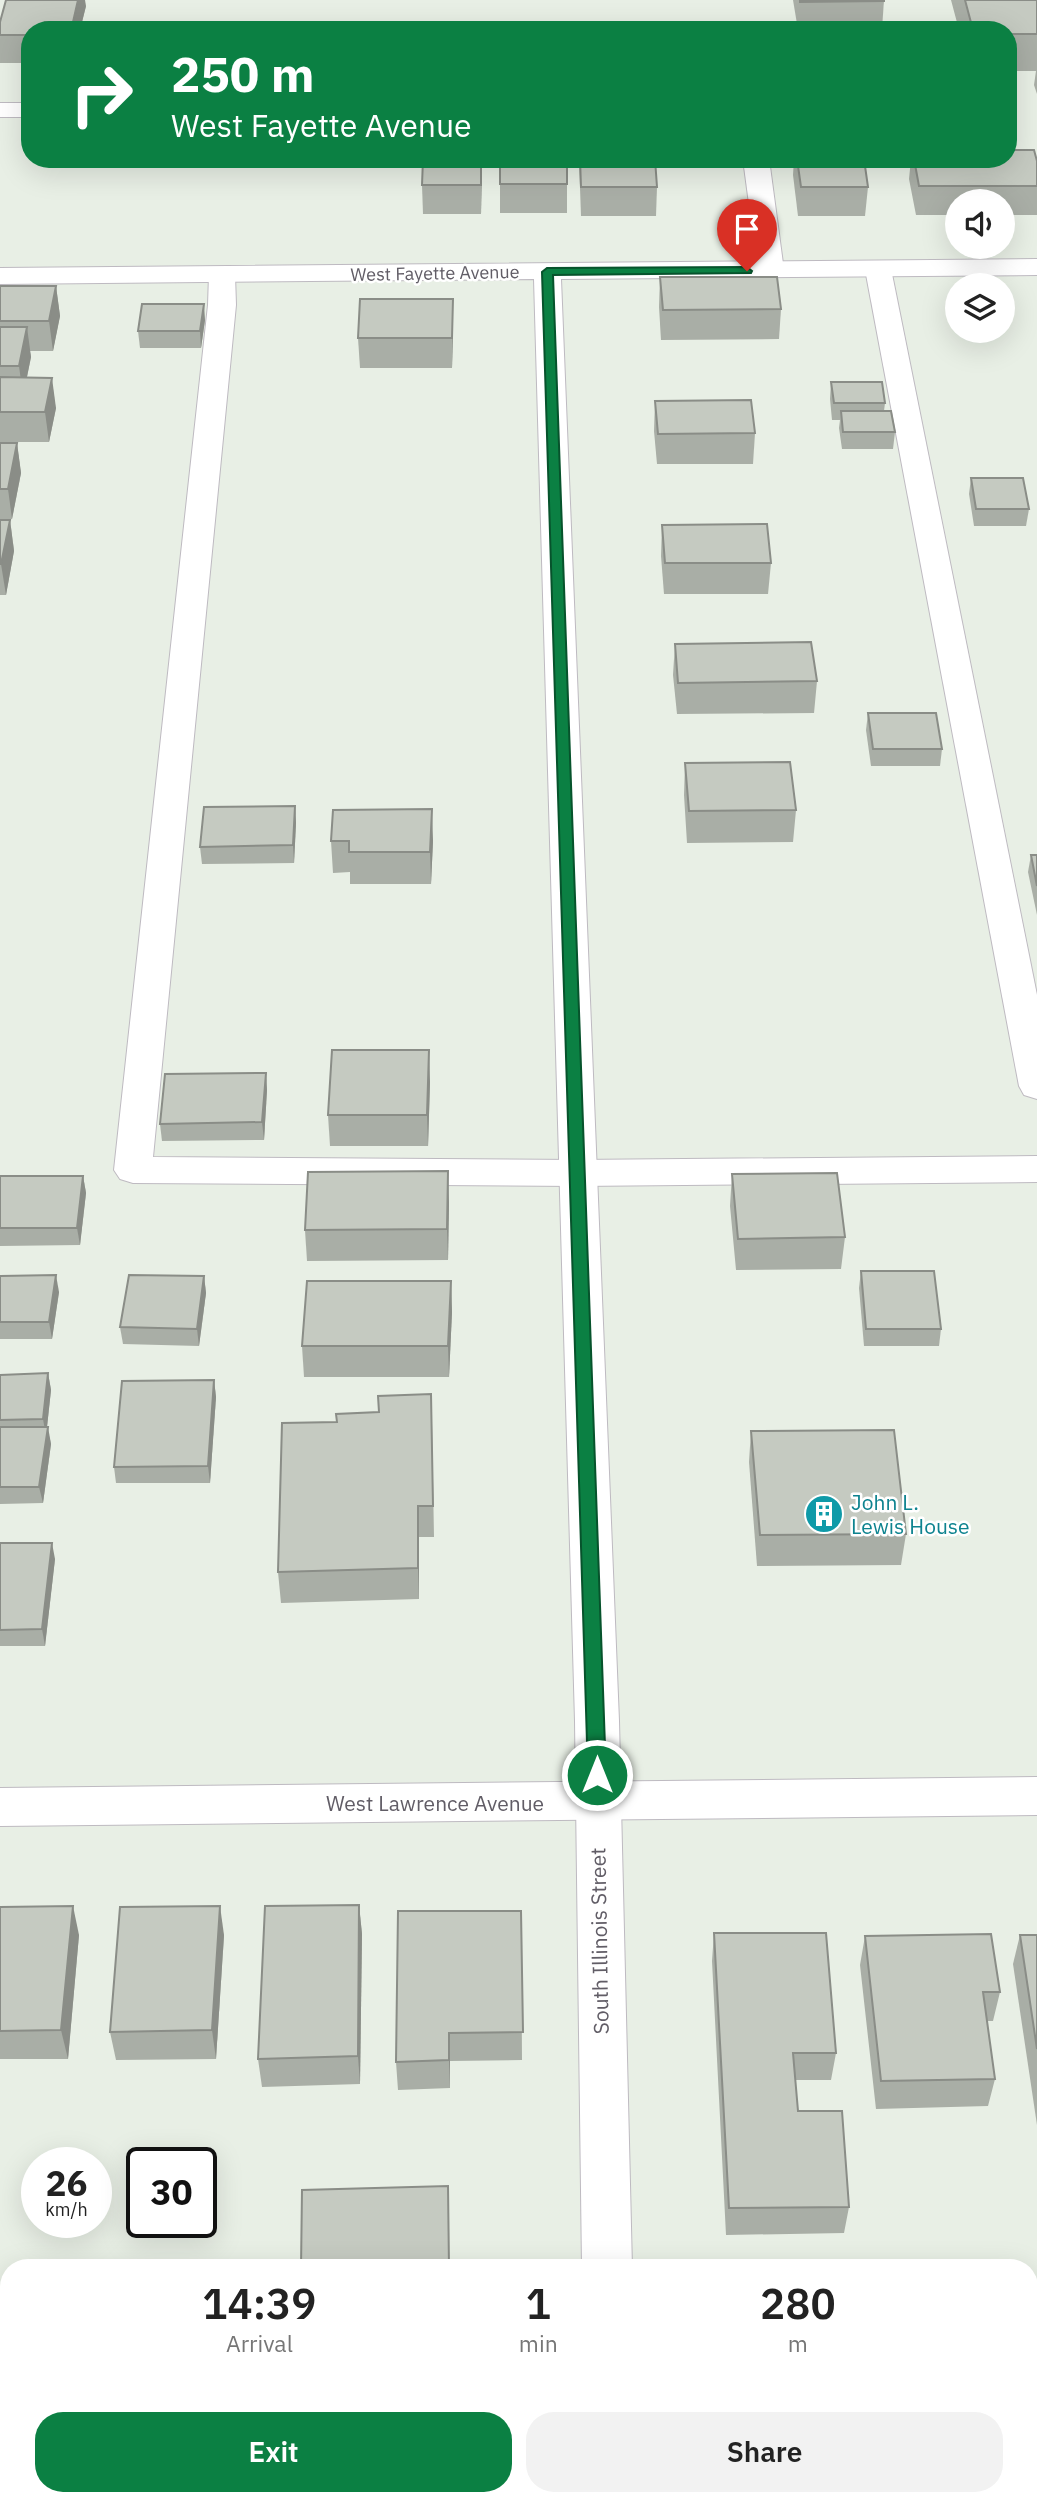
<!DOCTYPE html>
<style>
:root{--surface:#fff;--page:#f2f2f2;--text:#222;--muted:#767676;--accent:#0b8043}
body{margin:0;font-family:"IBM Plex Sans",sans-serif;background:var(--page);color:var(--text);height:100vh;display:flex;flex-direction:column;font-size:26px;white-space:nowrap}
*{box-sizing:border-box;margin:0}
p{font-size:23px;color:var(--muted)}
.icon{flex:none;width:38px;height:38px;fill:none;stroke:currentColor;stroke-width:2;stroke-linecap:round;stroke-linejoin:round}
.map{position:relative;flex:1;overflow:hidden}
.sheet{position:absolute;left:0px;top:2259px;width:1038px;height:247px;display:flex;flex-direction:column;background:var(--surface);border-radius:28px 28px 0 0;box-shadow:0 7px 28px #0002}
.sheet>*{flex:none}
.hud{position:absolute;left:21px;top:21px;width:996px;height:147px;border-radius:28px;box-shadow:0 7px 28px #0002;background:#0b8043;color:#fff;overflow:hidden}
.buttons{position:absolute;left:945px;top:189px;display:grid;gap:14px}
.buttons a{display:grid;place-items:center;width:70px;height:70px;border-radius:50%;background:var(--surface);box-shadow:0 7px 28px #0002;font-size:35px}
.speed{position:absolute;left:21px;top:2147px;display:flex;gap:14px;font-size:35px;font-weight:700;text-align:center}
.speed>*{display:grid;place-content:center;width:91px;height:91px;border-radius:50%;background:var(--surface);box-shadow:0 7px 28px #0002;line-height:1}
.speed small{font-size:18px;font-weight:400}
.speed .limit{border:4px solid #111;border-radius:10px;background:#fff;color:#111}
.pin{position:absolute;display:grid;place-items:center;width:60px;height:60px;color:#fff;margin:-72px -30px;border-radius:50% 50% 50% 0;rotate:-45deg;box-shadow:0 0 7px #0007}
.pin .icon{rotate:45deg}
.me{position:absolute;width:77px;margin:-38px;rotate:0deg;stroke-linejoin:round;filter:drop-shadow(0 0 5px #0008)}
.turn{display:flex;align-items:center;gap:24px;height:147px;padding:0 35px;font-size:32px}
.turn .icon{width:91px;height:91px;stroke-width:2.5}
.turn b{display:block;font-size:49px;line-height:60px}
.eta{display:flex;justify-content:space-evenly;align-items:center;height:119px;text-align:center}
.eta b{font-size:42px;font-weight:600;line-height:49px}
.primary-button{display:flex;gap:14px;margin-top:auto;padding:14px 35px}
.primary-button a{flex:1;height:80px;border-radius:28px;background:var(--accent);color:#fff;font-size:28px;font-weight:600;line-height:80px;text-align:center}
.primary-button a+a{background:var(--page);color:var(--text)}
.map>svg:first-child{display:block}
</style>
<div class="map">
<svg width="1037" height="2505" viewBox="0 0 1037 2505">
<rect width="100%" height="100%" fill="#e8efe5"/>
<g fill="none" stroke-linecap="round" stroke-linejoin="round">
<defs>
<g id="service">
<rect x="0" y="103" width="30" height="14"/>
<polygon points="743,159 769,159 784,271 780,277 762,277 758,271"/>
<polygon points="878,261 887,263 891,269 1037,995 1037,1099 1024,1095 1019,1086 865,269 869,263"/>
<polygon points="222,267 231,269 235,275 236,305 153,1157 577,1160 1037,1156 1037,1182 577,1186 133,1183 120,1179 114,1170 208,305 209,275 213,269"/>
<rect x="1029" y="2377" width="8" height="52"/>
</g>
<g id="minor">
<polygon points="1037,259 1037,275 561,279 619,1721 632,2268 582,2268 575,1721 534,279 0,284 0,268"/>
<rect x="589" y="2497" width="54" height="8"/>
</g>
<polygon id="tertiary" points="1037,1777 1037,1815 0,1826 0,1788"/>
</defs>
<!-- service casing -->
<use href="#service" stroke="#bebac1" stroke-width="2"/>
<!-- minor casing -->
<use href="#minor" stroke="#bebac1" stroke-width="2"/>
<!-- tertiary casing -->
<use href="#tertiary" stroke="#bebac1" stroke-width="2"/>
<!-- service -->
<use href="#service" fill="#fff" fill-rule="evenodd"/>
<!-- minor -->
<use href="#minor" fill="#fff" fill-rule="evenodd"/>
<!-- tertiary -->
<use href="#tertiary" fill="#fff" fill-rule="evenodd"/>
</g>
<!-- wall -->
<g fill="#a9aea6">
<polygon points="793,0 884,0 882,29 798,30"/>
<polygon points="951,0 1037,0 1037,94 1034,85 1036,71 1008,71 1008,30 959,30"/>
<polygon points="86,6 80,30 30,30 30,63 0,63 0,22"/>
<polygon points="423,159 482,159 481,214 423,214 422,185"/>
<polygon points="500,159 567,184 567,213 500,213"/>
<polygon points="579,159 655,159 657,187 656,216 581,216"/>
<polygon points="794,159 864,159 868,187 865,216 798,216 793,175"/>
<polygon points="911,159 1008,159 1037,161 1037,215 1003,215 1003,201 957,201 957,215 916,215 909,179"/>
<polygon points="660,277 781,309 779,339 661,340 659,307"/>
<polygon points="0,286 56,286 60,316 53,351 30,351 31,357 27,377 56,408 49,442 0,442"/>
<polygon points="205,320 201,348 140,348 138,331"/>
<polygon points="453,329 452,368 360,368 358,338"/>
<polygon points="831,382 885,403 884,411 895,432 893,449 842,449 839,428 840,420 832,420 830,399"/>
<polygon points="655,401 755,433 753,464 657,464 654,431"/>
<polygon points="0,443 17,443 21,473 12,519 0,519"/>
<polygon points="971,478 1029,509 1026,526 974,526 969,494"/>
<polygon points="0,520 10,520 14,551 6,595 0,595"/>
<polygon points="662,525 771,563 768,594 664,594 661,556"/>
<polygon points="675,644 817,681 814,713 677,714 673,675"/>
<polygon points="868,713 942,749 940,766 871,766 866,730"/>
<polygon points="685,763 796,810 793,842 687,843 684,795"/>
<polygon points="295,806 296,823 294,863 202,864 200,847"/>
<polygon points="331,841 433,841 431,884 350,884 350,872 333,873"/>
<polygon points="1031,855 1037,855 1037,915 1028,872"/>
<polygon points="266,1073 267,1090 264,1140 162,1141 160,1124"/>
<polygon points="430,1082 428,1146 330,1146 328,1115"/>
<polygon points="732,1174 845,1237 841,1269 736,1270 730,1206"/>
<polygon points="0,1176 83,1176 86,1193 80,1245 0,1246"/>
<polygon points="449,1202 448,1260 307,1261 305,1230"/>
<polygon points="861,1271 941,1329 939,1346 864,1346 859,1288"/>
<polygon points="0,1276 59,1292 52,1339 0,1339"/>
<polygon points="204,1276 206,1293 199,1346 123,1344 120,1327"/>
<polygon points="451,1281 452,1312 449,1377 304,1377 302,1346"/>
<polygon points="48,1373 51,1390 47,1427 51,1444 43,1503 0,1504 0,1375"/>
<polygon points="214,1380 216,1397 210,1483 116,1483 114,1467"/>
<polygon points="379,1412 432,1425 434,1537 419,1537 419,1599 281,1603 278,1572 337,1422"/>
<polygon points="751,1431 906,1534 901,1565 757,1566 749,1462"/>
<polygon points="0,1543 55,1559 45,1646 0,1646"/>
<polygon points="359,1905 362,1934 360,2084 262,2087 258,2059"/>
<polygon points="0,1907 79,1935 68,2059 0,2059"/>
<polygon points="521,1911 522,2060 450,2061 450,2088 398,2090 396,2062"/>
<polygon points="714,1933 836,2053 831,2080 795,2080 798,2111 849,2207 844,2233 726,2235 712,1961"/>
<polygon points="224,1935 216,2059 116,2060 110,2032"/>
<polygon points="1020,1935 1037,1935 1037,2125 1013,1964"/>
<polygon points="865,1936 1000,1992 993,2021 987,2021 995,2079 988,2106 876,2109 860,1965"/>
<polygon points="964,2497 1029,2497 1037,2505 963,2505"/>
</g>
<!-- shaded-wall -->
<g fill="#8a8d87">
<polygon points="78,0 85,0 86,6 80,30 73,30 73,22"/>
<polygon points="481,159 482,159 481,214"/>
<polygon points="56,286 60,316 53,351 49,321"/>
<polygon points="453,299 453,329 452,368 452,338"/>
<polygon points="204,304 205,320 201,348 200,331"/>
<polygon points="27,327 31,357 23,396 19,366"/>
<polygon points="52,378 56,408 49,442 45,412"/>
<polygon points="17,443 21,473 12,519 8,489"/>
<polygon points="10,520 14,551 6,595 1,564"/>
<polygon points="295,806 296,823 294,863 293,845"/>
<polygon points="432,809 433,841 431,884 430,852"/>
<polygon points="429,1050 430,1082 428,1146 427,1115"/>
<polygon points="266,1073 267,1090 264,1140 262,1122"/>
<polygon points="448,1171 449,1202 448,1260 447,1229"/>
<polygon points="83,1176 86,1193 80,1245 77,1228"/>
<polygon points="56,1275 59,1292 52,1339 49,1322"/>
<polygon points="204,1276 206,1293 199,1346 197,1329"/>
<polygon points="451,1281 452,1312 449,1377 448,1346"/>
<polygon points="48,1373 51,1390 46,1436 43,1419"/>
<polygon points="214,1380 216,1397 210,1483 208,1466"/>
<polygon points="48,1427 51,1444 43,1503 39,1487"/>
<polygon points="418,1506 419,1537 419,1599 418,1568"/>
<polygon points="52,1543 55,1559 45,1646 42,1629"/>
<polygon points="359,1905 362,1934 360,2084 358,2056"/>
<polygon points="73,1906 79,1935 68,2059 61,2030"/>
<polygon points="220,1906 224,1935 216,2059 212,2030"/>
<polygon points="449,2033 450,2061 450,2088 449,2060"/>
</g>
<!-- building -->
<g fill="#c5cac1" stroke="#8a8d87" stroke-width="2">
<polygon points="6,0 78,0 73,22 45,22 43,30 30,30 30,35 0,35 0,22"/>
<polygon points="800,0 884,0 884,1 800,2"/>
<polygon points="965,0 1037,0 1037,34 1008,34 1008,30 973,30"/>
<polygon points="1008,150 1034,150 1037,161 1037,186 919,186 914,159 1008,159"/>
<polygon points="423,159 481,159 481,185 422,185"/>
<rect x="500" y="159" width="67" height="25"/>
<polygon points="580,159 655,159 657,187 581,187"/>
<polygon points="797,159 864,159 868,187 801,187"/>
<polygon points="660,277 777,277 781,309 663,310"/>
<polygon points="0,286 56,286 49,321 0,321"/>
<polygon points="360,299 453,299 452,338 358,338"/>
<polygon points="142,304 204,304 200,331 138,331"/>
<polygon points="0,327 27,327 19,366 0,366"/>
<polygon points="0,377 52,378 45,412 0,412"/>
<polygon points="831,382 882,382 885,403 834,403"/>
<polygon points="751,400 755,433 658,434 655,401"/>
<polygon points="841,411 891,411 895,432 843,432"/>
<polygon points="0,443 17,443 8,489 0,489"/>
<polygon points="971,478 1023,478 1029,509 976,509"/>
<polygon points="0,520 10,520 1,564 0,564"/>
<polygon points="767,524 771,563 665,563 662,525"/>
<polygon points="811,642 817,681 678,683 675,644"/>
<polygon points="868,713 936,713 942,749 873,749"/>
<polygon points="790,762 796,810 689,811 685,763"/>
<polygon points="295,806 293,845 200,847 204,807"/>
<polygon points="432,809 430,852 349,852 349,841 331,841 333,810"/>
<polygon points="1031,855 1037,855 1037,886"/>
<polygon points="332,1050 429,1050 427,1115 328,1115"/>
<polygon points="266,1073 262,1122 160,1124 165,1074"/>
<polygon points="448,1171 447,1229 305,1230 308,1172"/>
<polygon points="837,1173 845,1237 738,1239 732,1174"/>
<polygon points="0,1176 83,1176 77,1228 0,1228"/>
<polygon points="861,1271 934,1271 941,1329 866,1329"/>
<polygon points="56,1275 49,1322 0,1322 0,1276"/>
<polygon points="129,1275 204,1276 197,1329 120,1327"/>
<polygon points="307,1281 451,1281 448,1346 302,1346"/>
<polygon points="48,1373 43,1419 0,1420 0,1375"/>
<polygon points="214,1380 208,1466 114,1467 122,1381"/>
<polygon points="431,1394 433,1506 418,1506 418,1568 278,1572 282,1423 337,1422 336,1414 379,1412 378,1396"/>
<polygon points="0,1427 48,1427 39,1487 0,1487"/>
<polygon points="894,1430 906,1534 760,1535 751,1431"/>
<polygon points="0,1543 52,1543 42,1629 0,1630"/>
<polygon points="359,1905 358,2056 258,2059 265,1906"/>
<polygon points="73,1906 61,2030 0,2031 0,1907"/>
<polygon points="220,1906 212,2030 110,2032 120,1907"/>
<polygon points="398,1911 521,1911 523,2032 449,2033 449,2060 396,2062"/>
<polygon points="714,1933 826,1933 836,2053 793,2053 798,2111 842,2111 849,2207 729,2208"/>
<polygon points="991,1934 1000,1992 983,1992 995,2079 881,2081 865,1936"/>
<polygon points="1020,1935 1037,1935 1037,2049"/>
<polygon points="448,2186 449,2268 301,2268 302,2190"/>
<polygon points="1029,2489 1037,2489 1037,2505 968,2505 967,2497 1029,2497"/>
</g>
<!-- route -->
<polygon fill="#0b8043" stroke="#07532c" stroke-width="2" points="747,267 752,271 751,273 553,275 606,1775 603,1781 590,1781 588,1775 542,272 547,268"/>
<!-- icons -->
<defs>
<symbol id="building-disc" viewBox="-11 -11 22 22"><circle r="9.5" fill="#0f9aa8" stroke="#fff"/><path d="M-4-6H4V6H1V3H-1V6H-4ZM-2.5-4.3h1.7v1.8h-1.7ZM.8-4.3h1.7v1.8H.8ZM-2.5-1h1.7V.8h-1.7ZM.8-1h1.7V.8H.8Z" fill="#fff"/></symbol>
</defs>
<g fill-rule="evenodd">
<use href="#building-disc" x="802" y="1492" width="44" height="44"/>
</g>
<g text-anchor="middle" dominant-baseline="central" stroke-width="5" stroke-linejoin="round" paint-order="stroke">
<!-- far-street labels -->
<g font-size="18" fill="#615d66" stroke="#fff">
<text transform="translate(435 273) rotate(-1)">West Fayette Avenue</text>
</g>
<!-- culture labels -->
<g font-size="21" fill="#0d838f" stroke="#fff" text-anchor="start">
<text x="851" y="1502">John L.<tspan x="851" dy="24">Lewis House</tspan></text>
</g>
<!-- street labels -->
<g font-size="21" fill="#615d66" stroke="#fff">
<text x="435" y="1803">West Lawrence Avenue</text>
<text transform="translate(599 1941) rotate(-91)">South Illinois Street</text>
</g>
</g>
</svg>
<div class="buttons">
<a><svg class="icon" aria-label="sound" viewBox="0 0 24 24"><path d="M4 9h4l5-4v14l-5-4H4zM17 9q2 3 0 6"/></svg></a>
<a><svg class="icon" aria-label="layers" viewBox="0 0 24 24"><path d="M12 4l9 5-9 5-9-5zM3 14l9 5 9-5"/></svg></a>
</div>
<div class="speed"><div>26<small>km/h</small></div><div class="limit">30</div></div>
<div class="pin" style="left:747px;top:271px;background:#d93025"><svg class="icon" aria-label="arrive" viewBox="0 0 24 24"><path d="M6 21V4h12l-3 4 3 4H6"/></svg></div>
<svg class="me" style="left:597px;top:1775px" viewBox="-20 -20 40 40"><circle r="17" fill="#0b8043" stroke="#fff" stroke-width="3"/><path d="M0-11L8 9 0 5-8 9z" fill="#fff"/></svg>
<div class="hud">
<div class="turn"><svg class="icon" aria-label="right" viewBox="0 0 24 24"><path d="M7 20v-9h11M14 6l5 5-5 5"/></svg><div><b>250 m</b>West Fayette Avenue</div></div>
</div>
<section class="sheet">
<div class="eta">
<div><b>14:39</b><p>Arrival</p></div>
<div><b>1</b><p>min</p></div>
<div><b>280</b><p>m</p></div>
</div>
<div class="primary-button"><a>Exit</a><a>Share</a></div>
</section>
</div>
